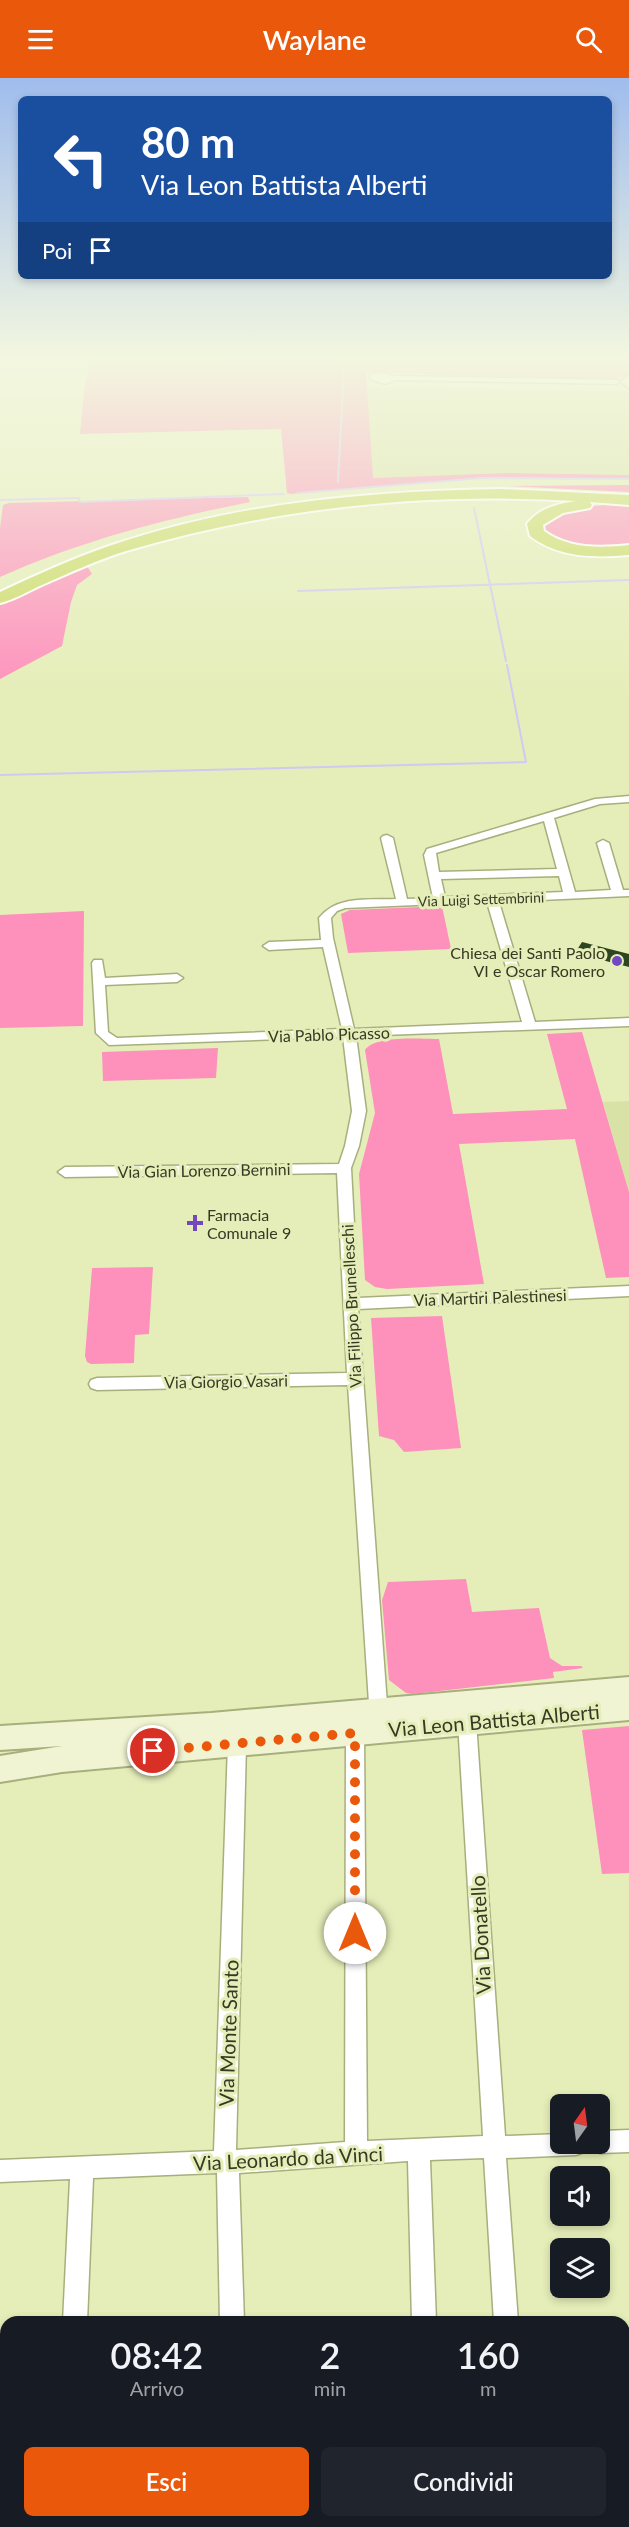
<!DOCTYPE html>
<html lang="it">
<style>
:root{--surface:#171b24;--page:#20242c;--text:#f1f3f6;--muted:#9ea1a6;--accent:#ea580c}
body{margin:0;font-family:Lato,sans-serif;background:var(--page);color:var(--text);height:100vh;display:flex;flex-direction:column;font-size:22px;white-space:nowrap}
*{box-sizing:border-box;margin:0}
p{font-size:20px;color:var(--muted)}
.icon{flex:none;width:33px;height:33px;fill:none;stroke:currentColor;stroke-width:2;stroke-linecap:round;stroke-linejoin:round}
.map{position:relative;flex:1;overflow:hidden}
.drawer{position:absolute;left:0px;top:2238px;width:630px;height:212px;display:flex;flex-direction:column;background:var(--surface);border-radius:18px 18px 0 0;box-shadow:0 3px 9px #0003}
.drawer>*{flex:none}
.top-card{position:absolute;left:18px;top:18px;width:594px;height:183px;border-radius:9px;box-shadow:0 3px 9px #0003;background:#1a4fa0;color:#fff;overflow:hidden}
.needle{width:39px;rotate:14deg}
.controls{position:absolute;left:550px;top:2016px;display:grid;gap:12px}
.controls a{display:grid;place-items:center;width:60px;height:60px;border-radius:9px;background:var(--surface);box-shadow:0 3px 9px #0003;font-size:30px}
.pin{position:absolute;display:grid;place-items:center;width:51px;height:51px;color:#fff;margin:-26px;border:3px solid #fff;border-radius:50%;box-shadow:0 2px 6px #0007}
.me{position:absolute;width:66px;margin:-33px;rotate:0deg;stroke-linejoin:round;filter:drop-shadow(0 0 4px #0008)}
.turn{display:flex;align-items:center;gap:21px;height:126px;padding:0 24px;font-size:27px}
.turn .icon{width:78px;height:78px;stroke-width:2.5}
.turn b{display:block;font-size:42px;line-height:51px}
.then{display:flex;align-items:center;height:57px;padding:0 24px;background:#0003;gap:12px;font-size:22px}
.eta{display:flex;justify-content:space-evenly;align-items:center;height:102px;text-align:center}
.eta b{font-size:36px;font-weight:600;line-height:42px}
.button{display:flex;gap:12px;margin-top:auto;padding:12px 24px}
.button a{flex:1;height:69px;border-radius:9px;background:var(--accent);color:#fff;font-size:24px;font-weight:600;line-height:69px;text-align:center}
.button a+a{background:var(--page);color:var(--text)}
header{display:flex;justify-content:space-between;align-items:center;height:78px;padding:0 24px;background:var(--accent);color:#fff;font-size:27px;font-weight:600}
.map>svg:first-child{display:block}
</style>
<header><svg class="icon" aria-label="menu" viewBox="0 0 24 24"><path d="M4 6h16M4 12h16M4 18h16"/></svg>Waylane<svg class="icon" aria-label="search" viewBox="0 0 24 24"><circle cx="10" cy="10" r="6"/><path d="M15 15l6 6"/></svg></header>
<div class="map">
<svg width="629" height="2449" viewBox="0 0 629 2449">
<rect width="100%" height="100%" fill="#e5eeb9"/>
<!-- built -->
<g fill="#d9e2a6">
<polygon points="366,309 626,313 629,314 629,397 505,395 373,400"/>
<polygon points="629,1023 629,1114 603,1024"/>
</g>
<!-- green -->
<g fill="#fe90bc">
<polygon points="91,277 629,277 629,297 612,302 366,294 373,400 505,395 629,397 629,401 489,399 291,416 287,415 281,351 80,356 84,313"/>
<polygon points="629,407 629,414 508,408"/>
<path d="M248 419 250 424C165 441 80 463 0 499V450L3 427 9 425Z"/>
<path d="M604 427 629 428V470L605 472 551 463 539 447C558 432 581 429 604 427Z"/>
<polygon points="87,488 92,496 77,507 71,524 62,568 0,601 0,527"/>
<polygon points="442,828 451,871 348,875 341,836 350,832"/>
<polygon points="84,833 83,948 0,950 0,837"/>
<path d="M582 954 629 1114V1199L606 1200 575 1061 459 1066 484 1206 387 1211 375 1209 365 1202 359 1096 375 1035 365 972C375 957 421 961 439 961L453 1036 567 1031 547 956Z"/>
<polygon points="218,970 216,1000 103,1003 102,974"/>
<polygon points="153,1189 149,1256 135,1257 134,1285 91,1286 87,1284 85,1278 92,1190"/>
<polygon points="442,1238 461,1370 404,1374 394,1362 379,1358 371,1240"/>
<polygon points="466,1501 472,1534 539,1530 550,1580 562,1588 581,1588 583,1590 553,1594 554,1600 413,1616 406,1615 389,1602 382,1522 388,1504"/>
<polygon points="629,1648 629,1795 602,1796 582,1652"/>
<polygon points="0,2273 6,2273 6,2333 0,2334"/>
<polygon points="6,2425 6,2444 214,2444 214,2449 0,2449 0,2425"/>
</g>
<g fill="none" stroke-linecap="round" stroke-linejoin="round">
<!-- stream -->
<g stroke="#d2c8f4" stroke-width="2">
<polyline points="219,277 218,280 226,282 338,284 344,287"/>
<polyline points="338,404 344,291"/>
<polyline points="298,415 483,400 629,401"/>
<polyline points="0,422 79,420 80,424 284,416"/>
<polyline points="474,430 506,583"/>
<polyline points="298,513 629,502"/>
<polyline points="0,697 526,684 507,587"/>
</g>
</g>
<!-- building -->
<polygon fill="#2d461f" points="582,864 629,876 629,889 575,875"/>
<g fill="none" stroke-linecap="round" stroke-linejoin="round">
<defs>
<g id="street">
<polygon points="382,295 394,298 616,302 620,304 616,306 395,302 385,306 370,301 371,296"/>
<path d="M629 718V724L600 726 554 740 575 814 611 812 597 765 603 762 609 765 623 812H629V818L499 824 535 944 629 940V948L356 958 366 1033 359 1068 351 1090 358 1220 629 1208V1218L358 1231 388 1640 386 1646 379 1648 372 1646 370 1640 348 1307 97 1312 91 1310 89 1306 91 1302 97 1300 347 1295 337 1095 65 1099 58 1094 65 1089 339 1086 345 1068 352 1033 343 959 109 967 96 955 92 885 94 882H102L105 900 177 896 183 900 177 904 105 907 108 954 117 960 342 951 323 869 269 872 263 868 269 864 321 862 319 840C337 817 369 822 396 821L381 760 383 758 387 757 393 760 407 821 433 820 424 777 427 771 595 721ZM544 743 557 791 439 794 436 775ZM559 798 563 814 445 819 441 801ZM487 824 522 944 354 951 333 860 331 840 337 833 345 830Z"/>
<polygon points="467,1636 474,1638 476,1644 505,2058 561,2056 561,2066 587,2066 584,2074 576,2077 506,2080 518,2244 494,2244 484,2080 430,2082 436,2244 412,2244 408,2083 239,2095 244,2244 220,2244 217,2095 93,2100 87,2244 63,2244 70,2101 0,2104 0,2082 214,2073 228,1666 230,1660 237,1658 244,1660 246,1666 236,2072 345,2064 346,1655 348,1649 355,1647 362,1649 364,1655 367,2063 483,2058 458,1644 460,1638"/>
<polygon points="629,2052 629,2074 600,2075 592,2072 590,2066 600,2066 600,2053"/>
<polygon points="221,2444 246,2444 247,2449 221,2449"/>
<polygon points="418,2444 443,2444 444,2449 418,2449"/>
<polygon points="506,2444 531,2444 533,2449 507,2449"/>
</g>
<g id="secondary">
<polygon points="629,297 629,310 621,304"/>
<polygon points="629,1599 629,1642 62,1694 0,1704 0,1678 62,1668 0,1672 0,1648 211,1635"/>
</g>
<path id="highway" d="M500 411 629 417V427L590 424 592 427 590 430 563 435 543 447 544 453C569 471 600 470 629 467V477C595 480 559 480 530 458L527 446C539 430 558 426 576 423 424 414 272 430 126 473 97 482 69 495 42 507 28 513 14 522 0 525V514C36 497 72 481 109 468 235 425 368 413 500 411Z"/>
</defs>
<!-- street casing -->
<use href="#street" stroke="#a7af7d" stroke-width="3"/>
<!-- secondary casing -->
<use href="#secondary" stroke="#a7af7d" stroke-width="4"/>
<!-- highway casing -->
<use href="#highway" stroke="#fff" stroke-width="4"/>
<!-- street -->
<use href="#street" fill="#fff" fill-rule="evenodd"/>
<!-- secondary -->
<use href="#secondary" fill="#f0f4d2" fill-rule="evenodd"/>
<!-- highway -->
<use href="#highway" fill="#ccdb68" fill-rule="evenodd"/>
</g>
<!-- sky -->
<linearGradient id="sky" x2="0" y2="1"><stop stop-color="#9fbced"/><stop offset="0.45" stop-color="#f3f7e0"/><stop offset="1" stop-color="#f3f7e0" stop-opacity="0"/></linearGradient>
<rect width="629" height="620" fill="url(#sky)"/>
<g fill="none" stroke-linecap="round" stroke-linejoin="round">
<!-- route -->
<polyline stroke="#ea580c" stroke-width="10" stroke-dasharray="0 18" points="153,1673 355,1655 355,1855"/>
</g>
<!-- markers -->
<g fill="#7248c1" stroke="#e5eeb9" stroke-width="2">
<circle cx="617" cy="883" r="6"/>
<path d="M192 1136h6v6h6v6h-6v6h-6v-6h-6v-6h6z"/>
</g>
<g text-anchor="middle" dominant-baseline="central" stroke-width="6" stroke-linejoin="round" paint-order="stroke">
<!-- far-street labels -->
<g font-size="14" fill="#363924" stroke="#e5eeb9">
<text transform="translate(481 821) rotate(-2)">Via Luigi Settembrini</text>
</g>
<!-- poi labels -->
<g font-size="16" fill="#363924" stroke="#e5eeb9" text-anchor="end">
<text x="605" y="874">Chiesa dei Santi Paolo<tspan x="605" dy="18">VI e Oscar Romero</tspan></text>
<text x="207" y="1136" text-anchor="start">Farmacia<tspan x="207" dy="18">Comunale 9</tspan></text>
</g>
<!-- street labels -->
<g font-size="16" fill="#363924" stroke="#e5eeb9">
<text transform="translate(329 956) rotate(-2)">Via Pablo Picasso</text>
<text transform="translate(204 1092) rotate(-1)">Via Gian Lorenzo Bernini</text>
<text transform="translate(490 1219) rotate(-2)">Via Martiri Palestinesi</text>
<text transform="translate(351 1228) rotate(-93)">Via Filippo Brunelleschi</text>
<text transform="translate(226 1303) rotate(-1)">Via Giorgio Vasari</text>
</g>
<!-- near-street labels -->
<g font-size="20" fill="#363924" stroke="#e5eeb9">
<text transform="translate(494 1642) rotate(-5)">Via Leon Battista Alberti</text>
<text transform="translate(480 1857) rotate(-93)">Via Donatello</text>
<text transform="translate(228 1955) rotate(-88)">Via Monte Santo</text>
<text transform="translate(288 2080) rotate(-3)">Via Leonardo da Vinci</text>
</g>
</g>
</svg>
<div class="controls">
<a><svg class="needle" viewBox="-14 -14 28 28"><path d="M0-13l5 13h-10z" fill="#e53935"/><path d="M0 13l5-13h-10z" fill="#9ea1a6"/></svg></a>
<a><svg class="icon" aria-label="sound" viewBox="0 0 24 24"><path d="M4 9h4l5-4v14l-5-4H4zM17 9q2 3 0 6"/></svg></a>
<a><svg class="icon" aria-label="layers" viewBox="0 0 24 24"><path d="M12 4l9 5-9 5-9-5zM3 14l9 5 9-5"/></svg></a>
</div>
<div class="pin" style="left:153px;top:1673px;background:#d93025"><svg class="icon" aria-label="arrive" viewBox="0 0 24 24"><path d="M6 21V4h12l-3 4 3 4H6"/></svg></div>
<svg class="me" style="left:355px;top:1855px" viewBox="-20 -20 40 40"><circle r="19" fill="#fff"/><path d="M0-13L10 11 0 6-10 11z" fill="#ea580c"/></svg>
<div class="top-card">
<div class="turn"><svg class="icon" aria-label="left" viewBox="0 0 24 24"><path d="M17 20v-9H6M10 6l-5 5 5 5"/></svg><div><b>80 m</b>Via Leon Battista Alberti</div></div>
<div class="then">Poi<svg class="icon" aria-label="arrive" viewBox="0 0 24 24"><path d="M6 21V4h12l-3 4 3 4H6"/></svg></div>
</div>
<section class="drawer">
<div class="eta">
<div><b>08:42</b><p>Arrivo</p></div>
<div><b>2</b><p>min</p></div>
<div><b>160</b><p>m</p></div>
</div>
<div class="button"><a>Esci</a><a>Condividi</a></div>
</section>
</div>
